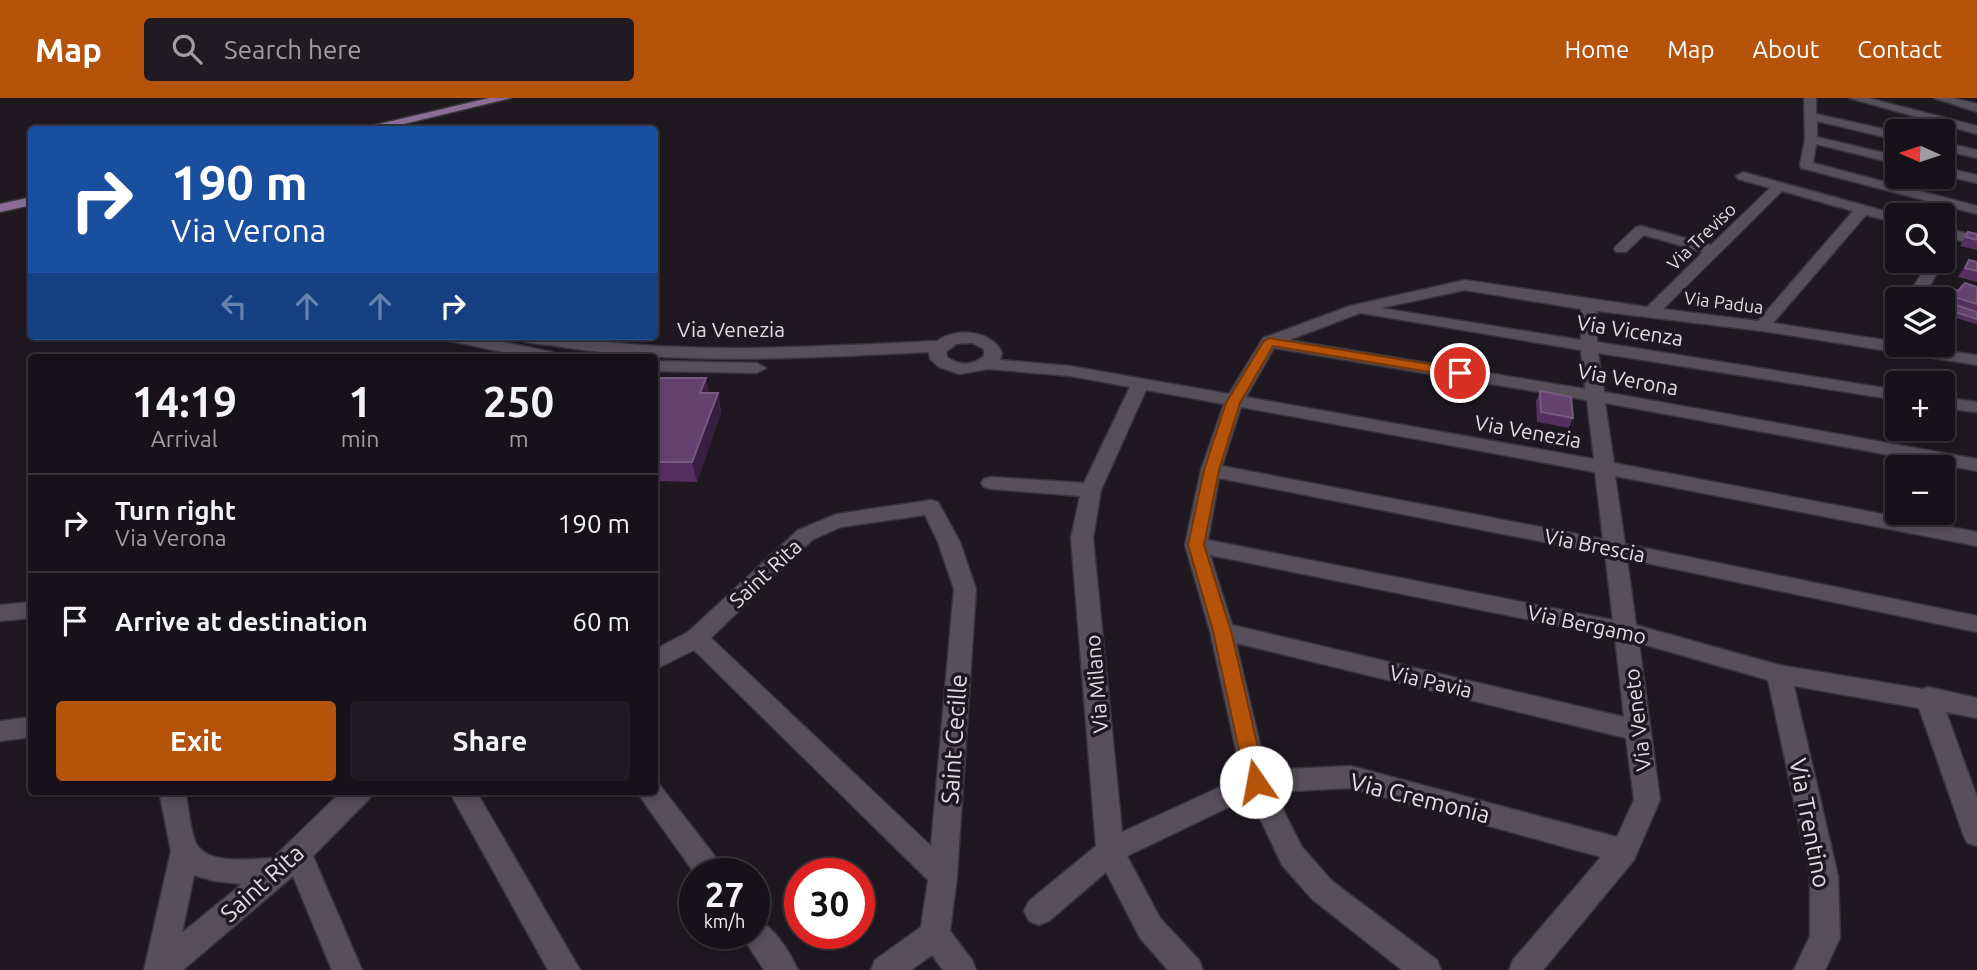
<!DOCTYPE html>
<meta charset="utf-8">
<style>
:root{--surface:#171219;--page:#201b22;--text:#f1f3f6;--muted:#9e9ea2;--line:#363238;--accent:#b45309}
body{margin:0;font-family:Ubuntu,sans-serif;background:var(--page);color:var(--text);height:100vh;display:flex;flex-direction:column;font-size:26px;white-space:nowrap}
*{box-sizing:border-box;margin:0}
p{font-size:23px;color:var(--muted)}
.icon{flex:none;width:38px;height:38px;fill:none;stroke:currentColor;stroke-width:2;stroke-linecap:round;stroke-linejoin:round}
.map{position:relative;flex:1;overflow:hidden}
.details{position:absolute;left:28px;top:256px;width:630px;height:441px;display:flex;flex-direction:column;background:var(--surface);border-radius:7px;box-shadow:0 4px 10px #0003,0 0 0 2px var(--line)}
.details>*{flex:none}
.hud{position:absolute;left:28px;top:28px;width:630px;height:214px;border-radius:7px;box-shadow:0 4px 10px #0003,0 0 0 2px var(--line);background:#1a4fa0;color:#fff;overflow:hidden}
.needle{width:46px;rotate:273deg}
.tools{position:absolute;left:1885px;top:21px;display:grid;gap:14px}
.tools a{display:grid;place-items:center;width:70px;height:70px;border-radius:7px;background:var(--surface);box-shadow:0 4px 10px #0003,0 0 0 2px var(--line);font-size:35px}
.speed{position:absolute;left:679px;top:760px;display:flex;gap:14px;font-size:35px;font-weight:700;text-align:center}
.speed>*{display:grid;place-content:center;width:91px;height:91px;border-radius:50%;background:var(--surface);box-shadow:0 4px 10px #0003,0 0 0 2px var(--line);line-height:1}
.speed small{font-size:18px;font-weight:400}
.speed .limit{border:10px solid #d22;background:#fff;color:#111}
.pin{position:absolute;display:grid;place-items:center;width:60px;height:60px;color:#fff;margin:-30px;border:4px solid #fff;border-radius:50%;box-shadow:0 2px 7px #0007}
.me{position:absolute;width:77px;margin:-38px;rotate:348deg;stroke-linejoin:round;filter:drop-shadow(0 0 5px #0008)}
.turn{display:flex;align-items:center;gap:24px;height:147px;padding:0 28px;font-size:32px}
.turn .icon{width:91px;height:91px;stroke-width:2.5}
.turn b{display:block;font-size:49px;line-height:60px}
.lanes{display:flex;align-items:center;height:66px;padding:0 28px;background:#0003;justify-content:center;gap:35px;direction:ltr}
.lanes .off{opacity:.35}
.eta{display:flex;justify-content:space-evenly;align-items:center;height:119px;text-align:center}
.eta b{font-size:42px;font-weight:700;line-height:49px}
.primary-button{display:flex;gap:14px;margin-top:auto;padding:14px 28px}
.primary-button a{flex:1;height:80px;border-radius:7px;background:var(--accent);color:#fff;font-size:28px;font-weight:700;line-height:80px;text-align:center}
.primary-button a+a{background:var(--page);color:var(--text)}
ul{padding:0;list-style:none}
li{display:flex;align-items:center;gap:21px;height:98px;padding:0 28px;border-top:2px solid var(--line)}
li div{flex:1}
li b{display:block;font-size:26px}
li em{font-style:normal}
header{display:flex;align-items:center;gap:42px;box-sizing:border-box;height:98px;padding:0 35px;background:var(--accent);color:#fff}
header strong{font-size:33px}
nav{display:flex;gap:38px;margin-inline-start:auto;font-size:24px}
.search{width:490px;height:63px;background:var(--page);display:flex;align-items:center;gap:18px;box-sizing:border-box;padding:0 24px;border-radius:7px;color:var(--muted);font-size:26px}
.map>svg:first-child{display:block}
</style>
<header>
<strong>Map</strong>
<div class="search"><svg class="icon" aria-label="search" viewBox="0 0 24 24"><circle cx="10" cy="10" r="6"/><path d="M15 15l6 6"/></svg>Search here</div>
<nav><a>Home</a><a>Map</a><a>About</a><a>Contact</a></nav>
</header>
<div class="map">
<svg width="1977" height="872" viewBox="0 0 1977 872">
<rect width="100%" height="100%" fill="#1f1821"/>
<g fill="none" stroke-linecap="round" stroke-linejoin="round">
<defs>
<g id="minor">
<polygon points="1804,0 1816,0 1816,16 1897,34 1897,42 1817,23 1817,39 1897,58 1897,66 1816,46 1813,65 1977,108 1977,116 1801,70 1800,67 1805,41"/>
<polygon points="1849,0 1868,0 1977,28 1977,36"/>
<polygon points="1934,0 1953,0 1977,6 1977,14"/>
<polygon points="1942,44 1977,52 1977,60 1942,52"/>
<polygon points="1942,69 1977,77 1977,85 1942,77"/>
<path d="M1743 74 1899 117H1897V125L1866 117 1773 225 1897 244V247L1977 257V267L1762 233 1597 213V244L1897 292V302L1598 255 1604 294 1977 361V373L1605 305 1614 365 1977 434V448L1615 378 1625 446 1977 518V534L1627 461 1636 527 1779 567 1923 591 1928 589 1977 600V620L1946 614 1977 699V748L1967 745 1963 736 1919 610 1794 588 1838 778 1840 840 1825 872H1794L1810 838V778L1768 582 1639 545 1660 702 1634 762 1543 872H1509L1513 862 1601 759 1351 690 1274 694 1302 749 1332 783 1437 862 1441 872H1402L1312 801 1282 767 1250 699 1127 758 1160 820 1199 862 1203 872H1168L1140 840 1106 774 1049 823 1039 827 1029 823 1024 813 1029 803 1096 748 1071 440 1080 398 991 391 984 389 981 385 984 381 991 379 1084 385 1130 289 1070 278 988 271 959 276 939 269 930 261 929 254C805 260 679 268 556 248 544 246 524 247 516 238 571 238 625 248 681 249 766 252 852 247 937 243 956 229 992 232 1002 255L1000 262 1070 268 1229 296 1263 240 1350 208 1465 182 1647 209 1703 154 1644 137 1626 154H1616L1614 151 1616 148 1636 129 1641 128 1711 147 1770 90 1738 81 1736 78ZM1782 93 1853 113 1758 223 1663 211ZM1465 192 1581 211V242L1381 210ZM1360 215 1581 252 1585 291 1289 242ZM956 246 972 245 984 251V258C972 268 960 268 947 259L946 254ZM1274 250 1587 302 1594 361 1246 299ZM1146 292 1224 306 1201 372 1185 447 1210 533 1242 679 1122 734 1093 440 1101 392ZM1241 309 1595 374 1603 441 1222 368ZM1219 380 1605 456 1613 522 1208 442ZM1210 457 1615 539 1624 619 1232 527ZM1236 545 1626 640 1634 702 1617 739 1351 668 1266 672Z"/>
<polygon points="1942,129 1977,138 1977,147 1942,138"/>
<polygon points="1942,161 1944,163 1922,201 1906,201 1929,163"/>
<polygon points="442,238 474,238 552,254 561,259 527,259 450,243"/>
<polygon points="654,263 757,265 766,270 757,275 654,273"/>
<polygon points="1942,299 1977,304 1977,314 1942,310"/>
<path d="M931 402 938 404 960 444 976 491 957 778 950 833 972 862 976 872H943L932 857 911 872H871L875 862 921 829 928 782 694 552 654 572V552L688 534 798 432 837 416ZM925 417 938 444 954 491 931 748 711 540 812 442 841 429Z"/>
<polygon points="32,504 32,520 0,523 0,507"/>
<polygon points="32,619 32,639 0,643 0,623"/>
<polygon points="654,684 658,685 721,766 725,775 695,776 636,693 654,693"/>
<path d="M159 693H185C189 709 189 727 195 743 205 768 251 761 273 760L342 693H373L369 701 313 758 362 872H332L293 778 183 872H144L171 753ZM194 777 214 783 242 786 182 835Z"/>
<polygon points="449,693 476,693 580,872 548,872"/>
<path d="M754 820C773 827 790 854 798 872H764L740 835H754Z"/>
</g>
<g id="major">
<polygon points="489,0 511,0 379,32 354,32"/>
<polygon points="32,99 32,107 0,114 0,106"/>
</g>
</defs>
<!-- minor casing -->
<use href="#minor" stroke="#39343b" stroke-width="3"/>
<!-- major casing -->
<use href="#major" stroke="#39343b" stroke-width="3"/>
<!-- minor -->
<use href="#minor" fill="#574f5a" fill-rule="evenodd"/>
<!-- major -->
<use href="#major" fill="#8c6d96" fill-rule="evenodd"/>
</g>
<!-- wall -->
<g fill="#542f5f">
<polygon points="1968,134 1977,136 1977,152 1960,148"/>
<polygon points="1969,162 1977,164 1977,184 1958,179"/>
<polygon points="1977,189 1977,225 1976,226 1949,218 1954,210 1944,207 1954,191 1958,193"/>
<polygon points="654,280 706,280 709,295 718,295 721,314 697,384 654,383"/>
<polygon points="1540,293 1573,320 1569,330 1537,324 1536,303"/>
</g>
<!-- shaded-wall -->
<g fill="#381e40">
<polygon points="706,280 710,299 700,295"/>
<polygon points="718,295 721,314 697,384 692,364"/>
</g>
<!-- building -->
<g fill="#63426d" stroke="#775a80" stroke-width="2">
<polygon points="1968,134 1977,136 1977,142 1966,139"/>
<polygon points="1969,162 1977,164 1977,173 1965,170"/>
<polygon points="1965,185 1977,189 1977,206 1950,198 1954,191 1958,193"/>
<polygon points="1956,207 1977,214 1977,221 1952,213"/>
<polygon points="654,280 706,280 700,295 718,295 692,364 654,364"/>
<polygon points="1540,293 1571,299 1573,320 1541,314"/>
</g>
<!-- route -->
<polygon fill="#b45309" stroke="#753606" stroke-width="2" points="1269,240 1460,271 1466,275 1460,279 1273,248 1240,305 1219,372 1204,447 1231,533 1266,684 1263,690 1256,692 1249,690 1246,684 1213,533 1188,447 1204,372 1226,305 1263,244"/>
<g text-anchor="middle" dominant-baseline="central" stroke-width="7" stroke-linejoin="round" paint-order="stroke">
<!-- far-street labels -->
<g font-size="18" fill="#e1dce3" stroke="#1f1821">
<text transform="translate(1701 138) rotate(-44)">Via Treviso</text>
<text transform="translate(1724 204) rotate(7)">Via Padua</text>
</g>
<!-- street labels -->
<g font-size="21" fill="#e1dce3" stroke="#1f1821">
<text x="731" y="231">Via Venezia</text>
<text transform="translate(1630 232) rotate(9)">Via Vicenza</text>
<text transform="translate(1628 281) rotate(10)">Via Verona</text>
<text transform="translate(1528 333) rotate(10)">Via Venezia</text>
<text transform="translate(1595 447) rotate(11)">Via Brescia</text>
<text transform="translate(765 475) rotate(-43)">Saint Rita</text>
<text transform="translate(1587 526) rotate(12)">Via Bergamo</text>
<text transform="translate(1431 583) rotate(13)">Via Pavia</text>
<text transform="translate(1096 586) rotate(-95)">Via Milano</text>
<text transform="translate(1637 622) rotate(-97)">Via Veneto</text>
</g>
<!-- near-street labels -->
<g font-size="24" fill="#e1dce3" stroke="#1f1821">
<text transform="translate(954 641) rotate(-86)">Saint Cecille</text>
<text transform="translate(1420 700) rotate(14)">Via Cremonia</text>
<text transform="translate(1810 725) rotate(79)">Via Trentino</text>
<text transform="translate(262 785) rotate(-42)">Saint Rita</text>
</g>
</g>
</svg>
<div class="tools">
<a><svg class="needle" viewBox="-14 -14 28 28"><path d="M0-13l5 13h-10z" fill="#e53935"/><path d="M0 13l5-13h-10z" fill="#9e9ea2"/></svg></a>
<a><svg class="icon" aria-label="search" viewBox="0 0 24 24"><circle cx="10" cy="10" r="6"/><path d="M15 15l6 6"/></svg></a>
<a><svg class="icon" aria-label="layers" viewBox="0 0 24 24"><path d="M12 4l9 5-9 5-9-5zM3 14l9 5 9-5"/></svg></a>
<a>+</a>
<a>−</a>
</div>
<div class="speed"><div>27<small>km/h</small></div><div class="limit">30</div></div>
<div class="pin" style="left:1460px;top:275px;background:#d93025"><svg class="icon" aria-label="arrive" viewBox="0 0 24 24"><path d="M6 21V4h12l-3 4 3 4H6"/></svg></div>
<svg class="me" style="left:1256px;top:684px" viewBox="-20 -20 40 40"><circle r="19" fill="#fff"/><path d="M0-13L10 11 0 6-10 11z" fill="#b45309"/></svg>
<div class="hud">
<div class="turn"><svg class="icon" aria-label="right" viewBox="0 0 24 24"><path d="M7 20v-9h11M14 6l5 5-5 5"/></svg><div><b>190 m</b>Via Verona</div></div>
<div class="lanes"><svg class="icon off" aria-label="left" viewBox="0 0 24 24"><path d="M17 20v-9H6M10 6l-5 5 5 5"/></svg><svg class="icon off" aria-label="ahead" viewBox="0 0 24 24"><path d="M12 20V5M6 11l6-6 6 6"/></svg><svg class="icon off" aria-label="ahead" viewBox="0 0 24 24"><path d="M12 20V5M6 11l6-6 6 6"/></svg><svg class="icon" aria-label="right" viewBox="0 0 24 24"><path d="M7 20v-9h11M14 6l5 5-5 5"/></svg></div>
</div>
<section class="details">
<div class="eta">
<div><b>14:19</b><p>Arrival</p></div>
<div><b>1</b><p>min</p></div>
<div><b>250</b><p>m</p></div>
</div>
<ul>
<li><svg class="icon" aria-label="right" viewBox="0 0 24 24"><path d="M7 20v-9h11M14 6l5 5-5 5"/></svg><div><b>Turn right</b><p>Via Verona</p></div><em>190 m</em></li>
<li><svg class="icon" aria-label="arrive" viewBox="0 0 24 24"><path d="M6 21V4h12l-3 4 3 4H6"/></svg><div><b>Arrive at destination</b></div><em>60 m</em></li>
</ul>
<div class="primary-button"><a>Exit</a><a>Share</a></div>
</section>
</div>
